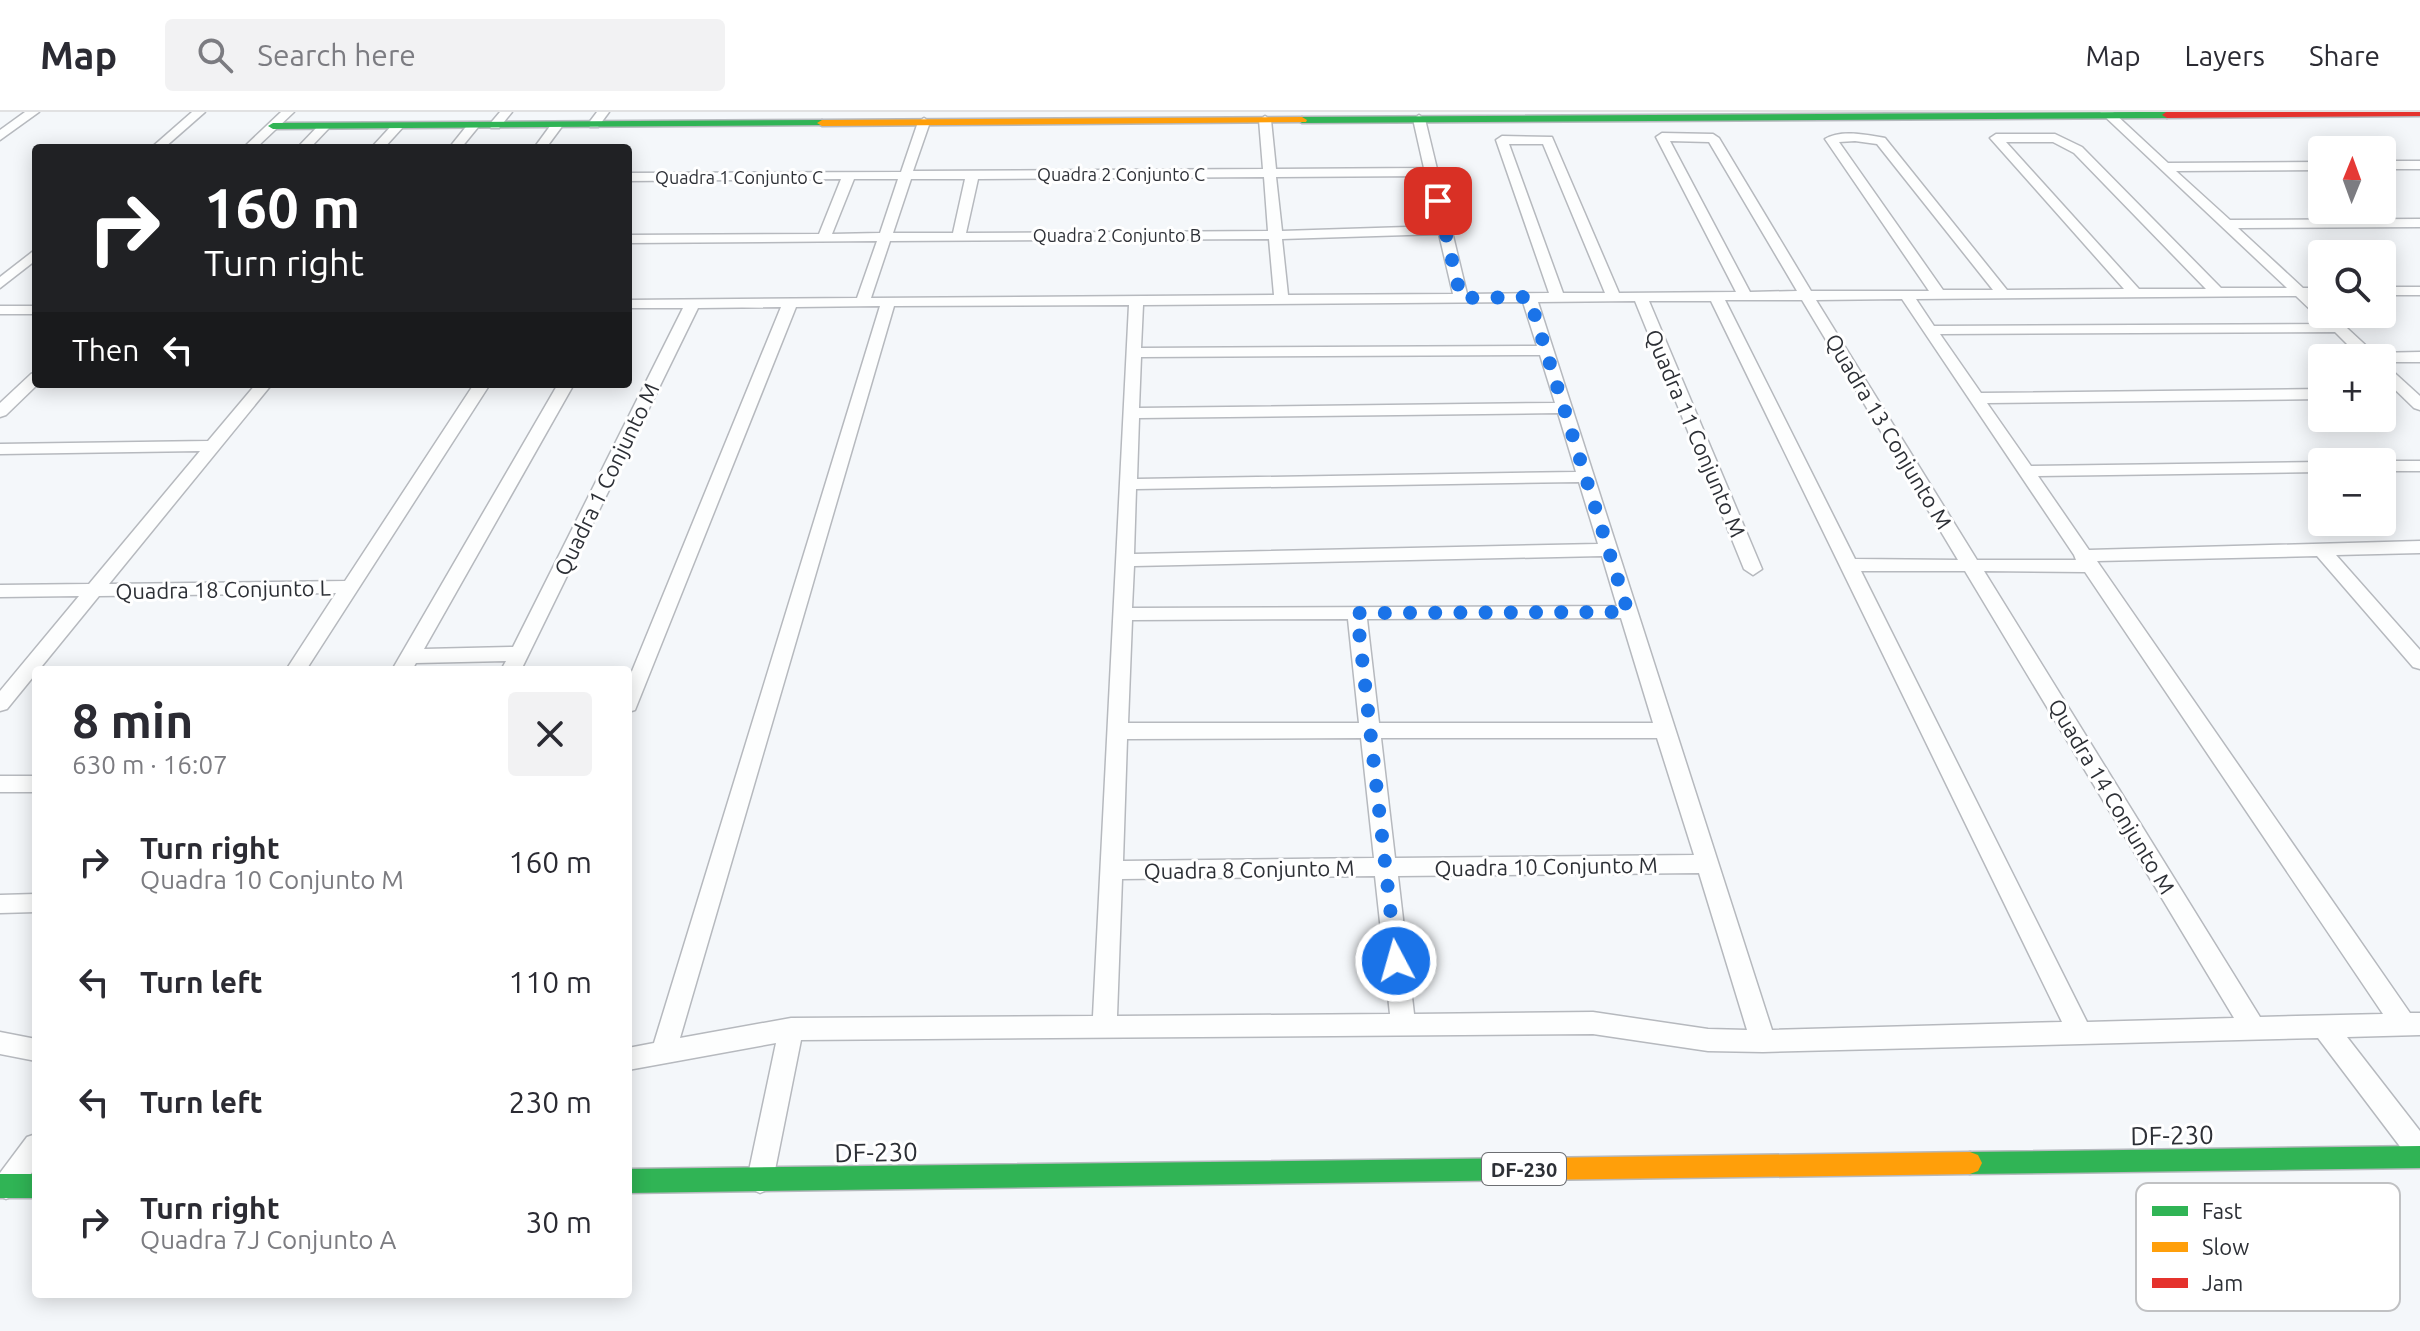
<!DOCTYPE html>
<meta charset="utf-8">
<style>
:root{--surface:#fff;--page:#f2f2f3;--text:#2b2b33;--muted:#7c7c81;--line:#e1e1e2}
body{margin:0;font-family:Ubuntu,sans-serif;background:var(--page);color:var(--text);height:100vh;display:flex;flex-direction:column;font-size:30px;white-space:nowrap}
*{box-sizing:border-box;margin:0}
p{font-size:26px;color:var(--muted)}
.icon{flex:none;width:44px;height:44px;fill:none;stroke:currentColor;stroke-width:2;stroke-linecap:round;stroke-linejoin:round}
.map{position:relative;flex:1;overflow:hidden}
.panel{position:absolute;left:32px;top:554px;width:600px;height:632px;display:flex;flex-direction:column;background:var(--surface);border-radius:8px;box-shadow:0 4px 20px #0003}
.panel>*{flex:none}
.guide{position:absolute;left:32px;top:32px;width:600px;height:244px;border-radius:8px;box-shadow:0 4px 20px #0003;background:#202124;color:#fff;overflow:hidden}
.needle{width:52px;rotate:1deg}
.tools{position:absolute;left:2308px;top:24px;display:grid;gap:16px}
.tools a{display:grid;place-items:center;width:88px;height:88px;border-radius:8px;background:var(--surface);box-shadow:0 4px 20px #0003;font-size:40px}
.pin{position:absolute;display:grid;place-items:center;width:68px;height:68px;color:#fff;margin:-34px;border-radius:16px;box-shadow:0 4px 12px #0006}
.me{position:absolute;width:88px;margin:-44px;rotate:354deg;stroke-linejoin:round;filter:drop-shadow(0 0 6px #0008)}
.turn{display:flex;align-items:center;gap:28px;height:168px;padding:0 40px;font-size:36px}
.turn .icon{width:104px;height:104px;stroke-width:2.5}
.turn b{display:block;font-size:56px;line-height:68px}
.then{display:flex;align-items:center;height:76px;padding:0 40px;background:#0003;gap:16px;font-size:30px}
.round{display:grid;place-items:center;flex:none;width:84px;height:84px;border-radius:8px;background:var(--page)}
.head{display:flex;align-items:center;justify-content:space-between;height:136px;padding:0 40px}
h1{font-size:48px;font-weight:600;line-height:60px}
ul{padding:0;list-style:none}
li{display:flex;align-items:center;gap:24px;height:120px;padding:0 40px}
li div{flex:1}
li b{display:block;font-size:30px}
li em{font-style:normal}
header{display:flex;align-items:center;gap:48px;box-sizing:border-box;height:112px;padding:0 40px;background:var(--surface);border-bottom:2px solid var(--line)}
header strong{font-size:38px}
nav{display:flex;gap:44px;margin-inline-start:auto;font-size:28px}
.search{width:560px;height:72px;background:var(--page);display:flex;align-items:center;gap:20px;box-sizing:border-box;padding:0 28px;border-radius:8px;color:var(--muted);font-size:30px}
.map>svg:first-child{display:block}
</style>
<header>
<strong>Map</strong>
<div class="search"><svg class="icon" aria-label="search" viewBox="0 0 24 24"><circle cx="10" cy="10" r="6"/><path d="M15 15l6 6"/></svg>Search here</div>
<nav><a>Map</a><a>Layers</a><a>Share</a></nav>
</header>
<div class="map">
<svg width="2420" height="1219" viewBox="0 0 2420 1219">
<rect width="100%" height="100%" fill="#f4f7fa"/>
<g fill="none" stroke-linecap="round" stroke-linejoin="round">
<defs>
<g id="street">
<polygon points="25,0 39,0 0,28 0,18"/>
<polygon points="192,0 205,0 164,36 151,36"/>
<polygon points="281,0 294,0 256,36 243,36"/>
<polygon points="500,0 512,0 499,16 491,16 489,13"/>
<polygon points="597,0 609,0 598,15 590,15 588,12"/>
<path d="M2100 0H2113L2168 51 2322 50V58L2176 59 2230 108 2420 107V115L2238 116 2303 176H2322V184H2312L2322 193V202L2334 204 2374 241 2420 240V250H2382V246H2361L2335 220 1940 222 1981 281 2322 277V287L1987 291 2031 354 2322 350V360L2038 364 2089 438 2420 429V441L2336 443 2420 538V557L2413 555 2317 444 2097 449 2410 901H2420V923L2347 925 2420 1019V1052L2411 1049 2318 926 1763 940 1708 939 1593 922 801 928 773 1068 769 1077 760 1081 751 1077 747 1068 776 931 628 958V936L654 931 880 194 796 195 635 598 628 600V569L781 195 698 196 521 558H501L506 549 416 551 412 558H392L558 272H574L424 537 513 535 683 196H628V188L857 186 877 129 628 131V123L819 122 841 67 628 69V61L901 60 918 10 924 6 930 10 913 59 1263 57 1259 8 1265 4 1271 8 1276 57 1424 56 1413 7 1419 3 1425 7 1467 182 1549 181 1496 28 1502 24 1552 25 1619 181 1736 180 1656 25 1662 21 1713 22 1719 26 1811 179H1929L1825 27C1841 17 1867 23 1885 26L2007 178 2124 177 1990 26 1996 22H2055L2082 35 2221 176H2287ZM1670 29 1709 30 1797 179 1750 180ZM1855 29 1877 32 1993 178H1943L1839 30ZM2006 30H2053L2074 41 2206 177H2139ZM1509 32H1543L1605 181H1563ZM1426 64 1438 114 1282 119 1276 65ZM1264 65 1268 119 966 121 978 67ZM854 67H898L880 121 832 122ZM911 67H965L953 121H893ZM1439 122 1453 182 1288 183 1282 127ZM1269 127 1274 183 871 186 890 129ZM2296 184 2317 204 2323 205 2326 212 1934 214 1916 187ZM1902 187 2074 443 2076 448H1977L1816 188ZM1725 188H1802L1958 448 1855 447ZM1635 189 1744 457 1753 463 1762 457 1649 189H1711L2062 910 1772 918 1538 190ZM1523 190 1537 234 1141 236 1143 193ZM1129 193 1093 904 791 906 680 926 894 194ZM1540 243 1555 291 1139 296 1141 245ZM1558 301 1576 360 1137 367 1139 306ZM1579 370 1598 432 1134 442 1136 377ZM1602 444 1617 494 1132 496 1134 454ZM1861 459H1965L2234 906 2087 910ZM1984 459 2085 460 2383 902 2260 905ZM1621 506 1653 611H1379L1367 507ZM1348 507 1359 611H1128L1132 508ZM1361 626 1374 746 1123 749 1127 627ZM1381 626H1657L1694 743 1395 746ZM1699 761 1747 918 1708 917 1593 900 1414 902 1398 764ZM1375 764 1390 902 1117 904 1122 767Z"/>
<polygon points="553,10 563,13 546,36 534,36"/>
<polygon points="394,11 404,14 384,36 371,36"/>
<polygon points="469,11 479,14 461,36 449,36"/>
<polygon points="320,12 330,15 310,36 297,36"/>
<rect x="2382" y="49" width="38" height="8"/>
<polygon points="36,137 36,148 0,176 0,165"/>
<rect x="2382" y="175" width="38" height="8"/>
<rect x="0" y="194" width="36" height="8"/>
<polygon points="2382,252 2387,254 2420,284 2420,298 2414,296 2382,265"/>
<polygon points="36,260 38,272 6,303 0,305 0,291 31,262"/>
<polygon points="256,272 272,272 109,472 345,469 474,272 490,272 306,558 286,558 336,481 99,484 7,597 0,599 0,579 79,484 0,485 0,473 89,472 200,339 0,342 0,332 208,329"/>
<polygon points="2382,349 2420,349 2420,359 2382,359 2382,350 2378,350"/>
<rect x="0" y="664" width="36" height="16"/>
<polygon points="36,782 36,800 0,801 0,783"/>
<polygon points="0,920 36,927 36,949 0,942"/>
<polygon points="36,1022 36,1055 15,1083 6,1087 0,1084 0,1061 27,1025"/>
</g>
<g id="fast">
<polygon points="2140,0 2168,0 2172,3 2167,6 1302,11 1297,8 1302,5"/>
<polygon points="822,8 827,11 826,13 273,17 268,14 273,11"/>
<polygon points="2420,1034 2420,1056 1970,1062 1962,1059 1958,1051 1962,1043 1970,1040"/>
<polygon points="1534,1046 1542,1049 1546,1057 1542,1065 1534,1068 628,1081 628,1057"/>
<rect x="0" y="1062" width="36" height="24"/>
</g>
<g id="slow">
<polygon points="1302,5 1307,8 1306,10 822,14 817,11 822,8"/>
<polygon points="1970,1040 1978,1043 1982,1051 1978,1059 1970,1062 1534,1068 1526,1065 1522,1057 1526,1049 1534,1046"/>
</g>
<polygon id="jam" points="2420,0 2420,4 2167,6 2162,3 2166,0"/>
</defs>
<!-- street casing -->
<use href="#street" stroke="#b6b9be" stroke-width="3"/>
<!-- fast casing -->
<use href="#fast" stroke="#b6b9be" stroke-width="3"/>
<!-- slow casing -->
<use href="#slow" stroke="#b6b9be" stroke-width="3"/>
<!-- jam casing -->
<use href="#jam" stroke="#b6b9be" stroke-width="3"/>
<!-- street -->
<use href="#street" fill="#fdfefe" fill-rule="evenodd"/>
<!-- fast -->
<use href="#fast" fill="#30b455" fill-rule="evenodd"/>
<!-- slow -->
<use href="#slow" fill="#ff9f0a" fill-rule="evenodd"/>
<!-- jam -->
<use href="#jam" fill="#e5322d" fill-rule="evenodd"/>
</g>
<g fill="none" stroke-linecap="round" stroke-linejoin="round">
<!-- route -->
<polyline stroke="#1a73e8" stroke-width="14" stroke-dasharray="0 25.2" points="1396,849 1357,501 1628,500 1529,185 1461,186 1438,89"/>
</g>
<g text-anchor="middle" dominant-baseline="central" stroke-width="6" stroke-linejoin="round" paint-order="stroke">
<!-- far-street labels -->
<g font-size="18" fill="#2d3036" stroke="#fff">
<text x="1121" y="62">Quadra 2 Conjunto C</text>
<text x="739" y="65">Quadra 1 Conjunto C</text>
<text x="1117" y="123">Quadra 2 Conjunto B</text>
</g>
<!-- shield labels -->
<rect fill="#fff" stroke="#6c6e72" stroke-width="2" x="1482" y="1041" width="84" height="32" rx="6"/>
<g font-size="20" font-weight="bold" fill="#2d3036">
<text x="1524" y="1057">DF-230</text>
</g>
<!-- street labels -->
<g font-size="22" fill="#2d3036" stroke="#fff">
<text transform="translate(1889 319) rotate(59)">Quadra 13 Conjunto M</text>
<text transform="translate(1696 321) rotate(67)">Quadra 11 Conjunto M</text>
<text transform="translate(606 367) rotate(-64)">Quadra 1 Conjunto M</text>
<text transform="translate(223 477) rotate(-1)">Quadra 18 Conjunto L</text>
<text transform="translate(2112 684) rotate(59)">Quadra 14 Conjunto M</text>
<text transform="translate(1546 754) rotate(-1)">Quadra 10 Conjunto M</text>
<text transform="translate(1249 757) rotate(-1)">Quadra 8 Conjunto M</text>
</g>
<!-- near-street labels -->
<g font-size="26" fill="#2d3036" stroke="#fff">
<text transform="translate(2172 1023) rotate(-1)">DF-230</text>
<text transform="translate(876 1040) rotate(-1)">DF-230</text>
</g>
</g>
<!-- legend -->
<rect x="2136" y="1071" width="264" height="128" rx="12" fill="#fff" stroke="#c0c1c3" stroke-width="2"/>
<rect x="2152" y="1094" width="36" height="10" fill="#30b455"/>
<rect x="2152" y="1130" width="36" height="10" fill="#ff9f0a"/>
<rect x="2152" y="1166" width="36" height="10" fill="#e5322d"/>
<g font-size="22" fill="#2d3036">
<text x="2202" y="1107">Fast</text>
<text x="2202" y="1143">Slow</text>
<text x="2202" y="1179">Jam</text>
</g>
</svg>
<div class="tools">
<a><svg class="needle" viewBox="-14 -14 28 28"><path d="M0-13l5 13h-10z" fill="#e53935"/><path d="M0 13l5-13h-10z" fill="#7c7c81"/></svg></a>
<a><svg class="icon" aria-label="search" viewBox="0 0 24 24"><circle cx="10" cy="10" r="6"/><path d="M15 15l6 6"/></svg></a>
<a>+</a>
<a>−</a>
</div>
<div class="pin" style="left:1438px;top:89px;background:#d93025"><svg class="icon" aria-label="arrive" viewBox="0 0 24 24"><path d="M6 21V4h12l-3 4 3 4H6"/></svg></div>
<svg class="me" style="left:1396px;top:849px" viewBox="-20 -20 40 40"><circle r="17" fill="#1a73e8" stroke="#fff" stroke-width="3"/><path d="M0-11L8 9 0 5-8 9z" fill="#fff"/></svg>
<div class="guide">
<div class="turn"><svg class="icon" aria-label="right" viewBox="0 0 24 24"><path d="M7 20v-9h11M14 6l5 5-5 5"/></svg><div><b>160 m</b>Turn right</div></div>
<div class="then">Then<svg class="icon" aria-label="left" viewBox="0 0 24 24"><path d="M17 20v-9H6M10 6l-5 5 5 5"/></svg></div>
</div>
<section class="panel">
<div class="head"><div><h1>8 min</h1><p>630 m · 16:07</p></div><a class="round"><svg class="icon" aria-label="close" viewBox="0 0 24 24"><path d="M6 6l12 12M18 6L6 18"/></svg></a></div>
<ul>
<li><svg class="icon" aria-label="right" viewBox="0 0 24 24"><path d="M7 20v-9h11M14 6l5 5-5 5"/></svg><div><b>Turn right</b><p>Quadra 10 Conjunto M</p></div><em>160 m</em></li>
<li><svg class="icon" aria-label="left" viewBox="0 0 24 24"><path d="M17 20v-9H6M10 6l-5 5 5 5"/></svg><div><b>Turn left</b></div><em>110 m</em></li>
<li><svg class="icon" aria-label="left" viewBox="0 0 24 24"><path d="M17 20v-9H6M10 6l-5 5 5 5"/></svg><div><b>Turn left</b></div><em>230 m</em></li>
<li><svg class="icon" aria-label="right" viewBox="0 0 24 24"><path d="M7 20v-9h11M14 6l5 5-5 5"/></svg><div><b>Turn right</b><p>Quadra 7J Conjunto A</p></div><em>30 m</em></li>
</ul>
</section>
</div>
